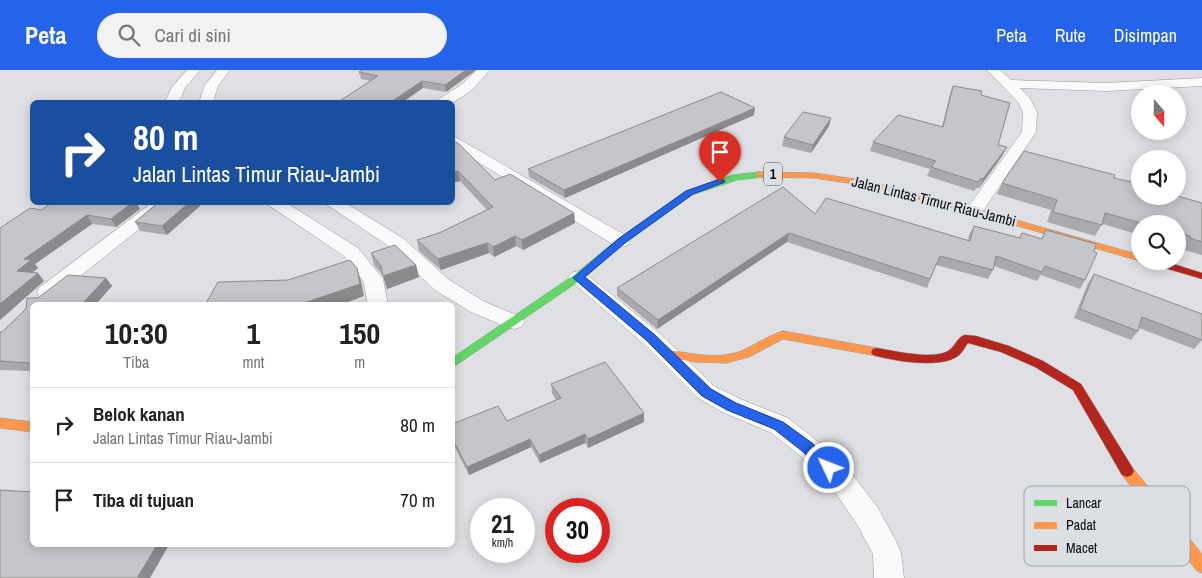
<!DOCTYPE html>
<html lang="id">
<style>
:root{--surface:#fff;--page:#f2f2f2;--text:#222;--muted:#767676;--line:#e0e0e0;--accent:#2563eb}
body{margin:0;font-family:"Archivo Narrow",sans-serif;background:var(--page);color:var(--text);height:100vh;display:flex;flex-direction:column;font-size:19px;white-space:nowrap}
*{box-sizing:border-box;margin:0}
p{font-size:16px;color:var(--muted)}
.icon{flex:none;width:28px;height:28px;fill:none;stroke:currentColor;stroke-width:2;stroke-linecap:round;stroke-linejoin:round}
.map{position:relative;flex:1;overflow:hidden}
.details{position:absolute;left:30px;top:232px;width:425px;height:245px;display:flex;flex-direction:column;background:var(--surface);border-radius:8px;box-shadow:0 2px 12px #0003}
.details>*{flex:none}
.banner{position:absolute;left:30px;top:30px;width:425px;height:105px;border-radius:8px;box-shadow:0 2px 12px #0003;background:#1a4fa0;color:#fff;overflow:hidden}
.needle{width:32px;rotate:160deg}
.controls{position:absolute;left:1131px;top:15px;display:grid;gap:10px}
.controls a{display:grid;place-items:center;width:55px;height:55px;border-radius:50%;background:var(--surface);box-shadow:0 2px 12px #0003;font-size:25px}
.speed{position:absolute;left:470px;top:428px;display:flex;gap:10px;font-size:25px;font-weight:700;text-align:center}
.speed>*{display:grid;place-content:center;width:65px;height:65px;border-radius:50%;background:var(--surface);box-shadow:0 2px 12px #0003;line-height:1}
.speed small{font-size:12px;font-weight:400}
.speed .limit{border:8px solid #d22;background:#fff;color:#111}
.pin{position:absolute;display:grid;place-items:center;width:42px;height:42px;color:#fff;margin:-51px -21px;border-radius:50% 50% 50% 0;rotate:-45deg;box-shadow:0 0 5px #0007}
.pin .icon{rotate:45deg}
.me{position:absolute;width:55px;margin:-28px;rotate:313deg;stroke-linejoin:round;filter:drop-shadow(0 0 4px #0008)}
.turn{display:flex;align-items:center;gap:18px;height:105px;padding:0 20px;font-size:22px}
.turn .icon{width:65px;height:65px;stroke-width:2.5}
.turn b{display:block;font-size:35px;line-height:42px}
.eta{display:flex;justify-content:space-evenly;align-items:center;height:85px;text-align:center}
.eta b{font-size:30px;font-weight:700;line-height:35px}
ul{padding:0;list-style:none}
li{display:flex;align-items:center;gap:15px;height:75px;padding:0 20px;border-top:1px solid var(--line)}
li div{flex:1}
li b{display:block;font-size:19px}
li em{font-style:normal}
header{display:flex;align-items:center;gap:30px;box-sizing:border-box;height:70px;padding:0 25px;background:var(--accent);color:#fff}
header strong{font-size:24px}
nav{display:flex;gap:28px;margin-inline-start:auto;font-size:18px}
.search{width:350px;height:45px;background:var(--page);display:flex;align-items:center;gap:12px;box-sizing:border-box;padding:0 18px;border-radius:28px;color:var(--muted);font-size:19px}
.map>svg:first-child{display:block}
</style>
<header>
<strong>Peta</strong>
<div class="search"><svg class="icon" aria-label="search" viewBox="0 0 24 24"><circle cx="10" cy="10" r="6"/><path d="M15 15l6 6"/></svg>Cari di sini</div>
<nav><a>Peta</a><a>Rute</a><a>Disimpan</a></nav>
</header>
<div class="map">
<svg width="1202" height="508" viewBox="0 0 1202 508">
<rect width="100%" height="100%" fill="#dee0e3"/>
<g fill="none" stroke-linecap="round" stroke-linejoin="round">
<defs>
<g id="street">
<polygon points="187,0 200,0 185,18 179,32 165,32 172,17"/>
<polygon points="217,0 230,0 218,16 213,32 199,32 205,15"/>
<polygon points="477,0 490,0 471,21 452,33 437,32 439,29 461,15"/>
<polygon points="987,0 1000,0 1011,10 1106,13 1202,8 1202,16 1106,21 1020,18 1029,27 1037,42 1036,62 981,144 975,145 969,144 966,140 1022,62 1023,42 1018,32"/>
<polygon points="452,65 628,167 630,171 628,175 621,177 614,175 452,76"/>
<polygon points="153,132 165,132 168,136 54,227 47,229 40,227 37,222 40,217"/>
<polygon points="264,132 285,132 358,178 383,209 388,235 368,235 363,210 344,186"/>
<polygon points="323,132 344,132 404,169 449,210 485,232 521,247 525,252 521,257 514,259 507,257 471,242 435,220 390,177"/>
<polygon points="578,201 585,203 659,263 714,316 740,329 788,348 816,370 849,400 878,438 897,473 901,483 904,508 874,508 873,484 858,456 831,416 798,384 770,362 724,343 698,328 643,273 571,211 568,207 571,203"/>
</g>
<polygon id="fast" points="760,102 764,105 763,107 737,110 692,125 624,173 582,209 452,298 452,288 574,205 618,169 686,121 733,105"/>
<g id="slow">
<polygon points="760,102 814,103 868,111 949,131 1140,185 1140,191 969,142 868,116 814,108 757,107 756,105"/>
<path d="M783 261 877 278 881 279 883 282 881 285 877 286 783 269 749 287 726 293 696 292 663 287 661 284 663 281 667 280C690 283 718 290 741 281 755 275 767 266 783 261Z"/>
<polygon points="0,348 32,352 32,362 0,358"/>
<polygon points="1127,395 1132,397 1202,484 1202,503 1197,501 1122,405 1120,401 1122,397"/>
</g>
<g id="jam">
<polygon points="1147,191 1164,191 1202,203 1202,209 1148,193"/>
<path d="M965 265 976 266 1009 276 1043 291 1081 314 1132 397 1134 401 1132 405 1127 407 1122 405 1073 320 1035 297 1001 282 968 273C965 277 962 283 958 286 940 299 893 291 873 285L871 282 873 279 877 278C895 281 932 290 948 281 955 277 957 267 965 265Z"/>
</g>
</defs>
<!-- street casing -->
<use href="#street" stroke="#9a9b9d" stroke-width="1"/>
<!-- fast casing -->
<use href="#fast" stroke="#9a9b9d" stroke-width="1"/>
<!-- slow casing -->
<use href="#slow" stroke="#9a9b9d" stroke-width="1"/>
<!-- jam casing -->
<use href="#jam" stroke="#9a9b9d" stroke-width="1"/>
<!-- street -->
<use href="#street" fill="#fafafb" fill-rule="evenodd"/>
<!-- fast -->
<use href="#fast" fill="#63d668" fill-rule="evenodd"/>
<!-- slow -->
<use href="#slow" fill="#ff974d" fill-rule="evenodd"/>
<!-- jam -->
<use href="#jam" fill="#b3261e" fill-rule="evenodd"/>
</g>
<!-- wall -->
<g fill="#a9aaad">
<polygon points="362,0 476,0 446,22 423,18 371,11 361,9 359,2"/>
<polygon points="953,16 981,25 998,75 1007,77 1002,86 979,118 977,118 974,121 927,106 930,99 870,81 873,72 942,57 950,24"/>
<polygon points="754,45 565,128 529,107 528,99"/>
<polygon points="829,56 811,83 782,76 784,67"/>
<polygon points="452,70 495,110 574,143 575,153 523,180 516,176 494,187 489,183 441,200 419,181 417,170 439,163 487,140 460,111 452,113"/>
<polygon points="1114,108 1140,126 1202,133 1202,185 1181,179 1182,176 1178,175 1178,154 1140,154 1140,165 1102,154 1095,166 1047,152 1051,140 997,124 1002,113"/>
<polygon points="159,132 199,132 200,136 167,165 140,161 135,152"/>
<polygon points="140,139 116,157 92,154 35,194 38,198 33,202 38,203 44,211 0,250 0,158 42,140"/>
<polygon points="815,144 968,170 969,165 974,156 1019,168 1022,163 1041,169 1046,160 1085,210 1080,219 1041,205 1037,211 994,196 993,200 988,209 936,195 927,218 787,172 657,259 617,226 617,218"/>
<polygon points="371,183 416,195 419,207 387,219 383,206 374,195"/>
<polygon points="1094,204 1202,270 1194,279 1139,258 1138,261 1131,270 1074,248 1088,213"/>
<polygon points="106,208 112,216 95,235 32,235 32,301 0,300 0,262 2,262 38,228"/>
<polygon points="551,314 644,352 588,378 585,373 540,393 531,377 469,405 452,372 452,354 507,351 556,330 552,323"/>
</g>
<!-- shaded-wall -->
<g fill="#8a8b8d">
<polygon points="466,0 476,0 446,22 445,15"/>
<polygon points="422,11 423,18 403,32 391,32"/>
<polygon points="755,38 754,45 565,128 564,120"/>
<polygon points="831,48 829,56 811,83 813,75"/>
<polygon points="1007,77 1002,86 979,118 983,109"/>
<polygon points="458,101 460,111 452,113 452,102"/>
<polygon points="133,132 136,132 140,139 116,157 111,149"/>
<polygon points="190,132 199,132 200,136 167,165 162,156"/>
<polygon points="574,143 575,153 523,180 522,170"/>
<polygon points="87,145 92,154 35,194 38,198 24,210 17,201 24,189"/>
<polygon points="789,163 787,172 657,259 658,250"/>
<polygon points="515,166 516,176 494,187 493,177"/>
<polygon points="487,173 489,183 441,200 438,189"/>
<polygon points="416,195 419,207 387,219 383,206"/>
<polygon points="357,198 361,211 364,226 340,235 298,235"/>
<polygon points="38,203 44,211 0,250 0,234"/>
<polygon points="106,208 112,216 95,235 81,235"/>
<polygon points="32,289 32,296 29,293"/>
<polygon points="644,343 644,352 588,378 588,369"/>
<polygon points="585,364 585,373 540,393 539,385"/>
<polygon points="530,369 531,377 469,405 467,397"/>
<polygon points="157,475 169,475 150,508 137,508"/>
</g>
<!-- building -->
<g fill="#c5c6c9" stroke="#8a8b8d">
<polygon points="362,0 466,0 445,15 422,11 391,32 338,32 378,6 359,2"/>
<polygon points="953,16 982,21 981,25 1010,33 998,75 1007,77 983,109 981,108 978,112 931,97 936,91 873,72 898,45 943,57"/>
<polygon points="721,22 755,38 564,120 528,99"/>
<polygon points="803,42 831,48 813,75 784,67"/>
<polygon points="452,70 459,74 495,110 510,104 574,143 522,170 515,166 493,177 487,173 438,189 417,170 439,163 493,137 458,101 452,102"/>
<polygon points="1024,81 1115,105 1114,108 1140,114 1140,126 1177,126 1202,133 1202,172 1190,168 1190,166 1178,163 1178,154 1145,154 1105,143 1102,155 1053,142 1057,130 1002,113"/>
<polygon points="783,117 815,144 826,128 970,171 974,156 1020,168 1022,163 1042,169 1046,160 1096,174 1094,182 1097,183 1085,210 1045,196 1042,202 996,186 993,200 940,186 930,209 789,163 658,250 617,218"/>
<polygon points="52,132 133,132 111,149 87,145 24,189 31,190 17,201 38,203 0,234 0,158 30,138 42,140"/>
<polygon points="159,132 190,132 162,156 135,152"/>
<polygon points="395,175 416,195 383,206 381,196 371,183"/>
<polygon points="350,190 357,198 360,214 298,235 266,235 267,234 205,235 218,212 288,210"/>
<polygon points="1094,204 1202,244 1202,270 1142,247 1138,261 1080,239"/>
<polygon points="68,205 106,208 81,235 32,235 32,289 29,293 0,291 0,262 2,262 26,239 27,228 38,228"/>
<polygon points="605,292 644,343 588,369 585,364 539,385 530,369 467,397 452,368 452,354 498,336 507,351 561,328 551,314"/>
<polygon points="0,420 32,422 32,475 157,475 137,508 0,508"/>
</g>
<!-- route -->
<polygon fill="#2563eb" stroke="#184099" points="717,110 724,110 725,112 693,124 625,173 585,207 655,265 711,319 736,333 783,352 812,373 834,394 836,398 834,402 829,404 824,402 802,381 774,359 727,340 702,326 646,270 573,208 618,169 686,121"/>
<g text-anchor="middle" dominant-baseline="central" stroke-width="5" stroke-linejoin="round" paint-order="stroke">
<!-- shield labels -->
<rect fill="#dce0e5" stroke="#4a4c4e" stroke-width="1" x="764" y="92.5" width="18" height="23" rx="4"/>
<g font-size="14" font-weight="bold" fill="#0b0c0e">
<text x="773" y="104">1</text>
</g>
<!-- street labels -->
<g font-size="15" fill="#0b0c0e" stroke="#dce0e5">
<text transform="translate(934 131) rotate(14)">Jalan Lintas Timur Riau-Jambi</text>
</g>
</g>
<!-- legend -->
<rect x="1024" y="416" width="166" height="80" rx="8" fill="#dce0e5" stroke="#9da0a4" stroke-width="1"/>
<rect x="1034" y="430" width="23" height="6" fill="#63d668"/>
<rect x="1034" y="452" width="23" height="7" fill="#ff974d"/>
<rect x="1034" y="475" width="23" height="6" fill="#b3261e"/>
<g font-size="14" fill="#0b0c0e">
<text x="1066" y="438">Lancar</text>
<text x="1066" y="460">Padat</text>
<text x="1066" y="483">Macet</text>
</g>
</svg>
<div class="controls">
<a><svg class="needle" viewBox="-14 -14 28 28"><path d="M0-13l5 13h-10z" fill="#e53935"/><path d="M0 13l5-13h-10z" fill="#767676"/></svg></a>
<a><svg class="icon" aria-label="sound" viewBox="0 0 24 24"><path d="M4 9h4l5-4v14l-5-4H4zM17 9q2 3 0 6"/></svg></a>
<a><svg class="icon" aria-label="search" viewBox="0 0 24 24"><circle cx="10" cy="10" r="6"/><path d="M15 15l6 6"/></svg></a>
</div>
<div class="speed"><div>21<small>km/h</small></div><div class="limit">30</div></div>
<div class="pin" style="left:720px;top:112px;background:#d93025"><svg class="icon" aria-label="arrive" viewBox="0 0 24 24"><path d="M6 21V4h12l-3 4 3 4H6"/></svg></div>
<svg class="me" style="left:829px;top:398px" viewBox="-20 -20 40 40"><circle r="17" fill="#2563eb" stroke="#fff" stroke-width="3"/><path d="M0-11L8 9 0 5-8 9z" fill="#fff"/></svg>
<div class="banner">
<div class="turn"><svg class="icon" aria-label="right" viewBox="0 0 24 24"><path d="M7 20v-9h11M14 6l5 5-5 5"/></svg><div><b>80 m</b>Jalan Lintas Timur Riau-Jambi</div></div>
</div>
<section class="details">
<div class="eta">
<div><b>10:30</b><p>Tiba</p></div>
<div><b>1</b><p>mnt</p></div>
<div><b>150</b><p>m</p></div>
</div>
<ul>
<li><svg class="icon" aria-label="right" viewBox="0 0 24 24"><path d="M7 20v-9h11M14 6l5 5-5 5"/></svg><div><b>Belok kanan</b><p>Jalan Lintas Timur Riau-Jambi</p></div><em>80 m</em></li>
<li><svg class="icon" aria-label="arrive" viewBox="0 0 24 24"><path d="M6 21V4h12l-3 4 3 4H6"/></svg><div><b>Tiba di tujuan</b></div><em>70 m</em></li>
</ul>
</section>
</div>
